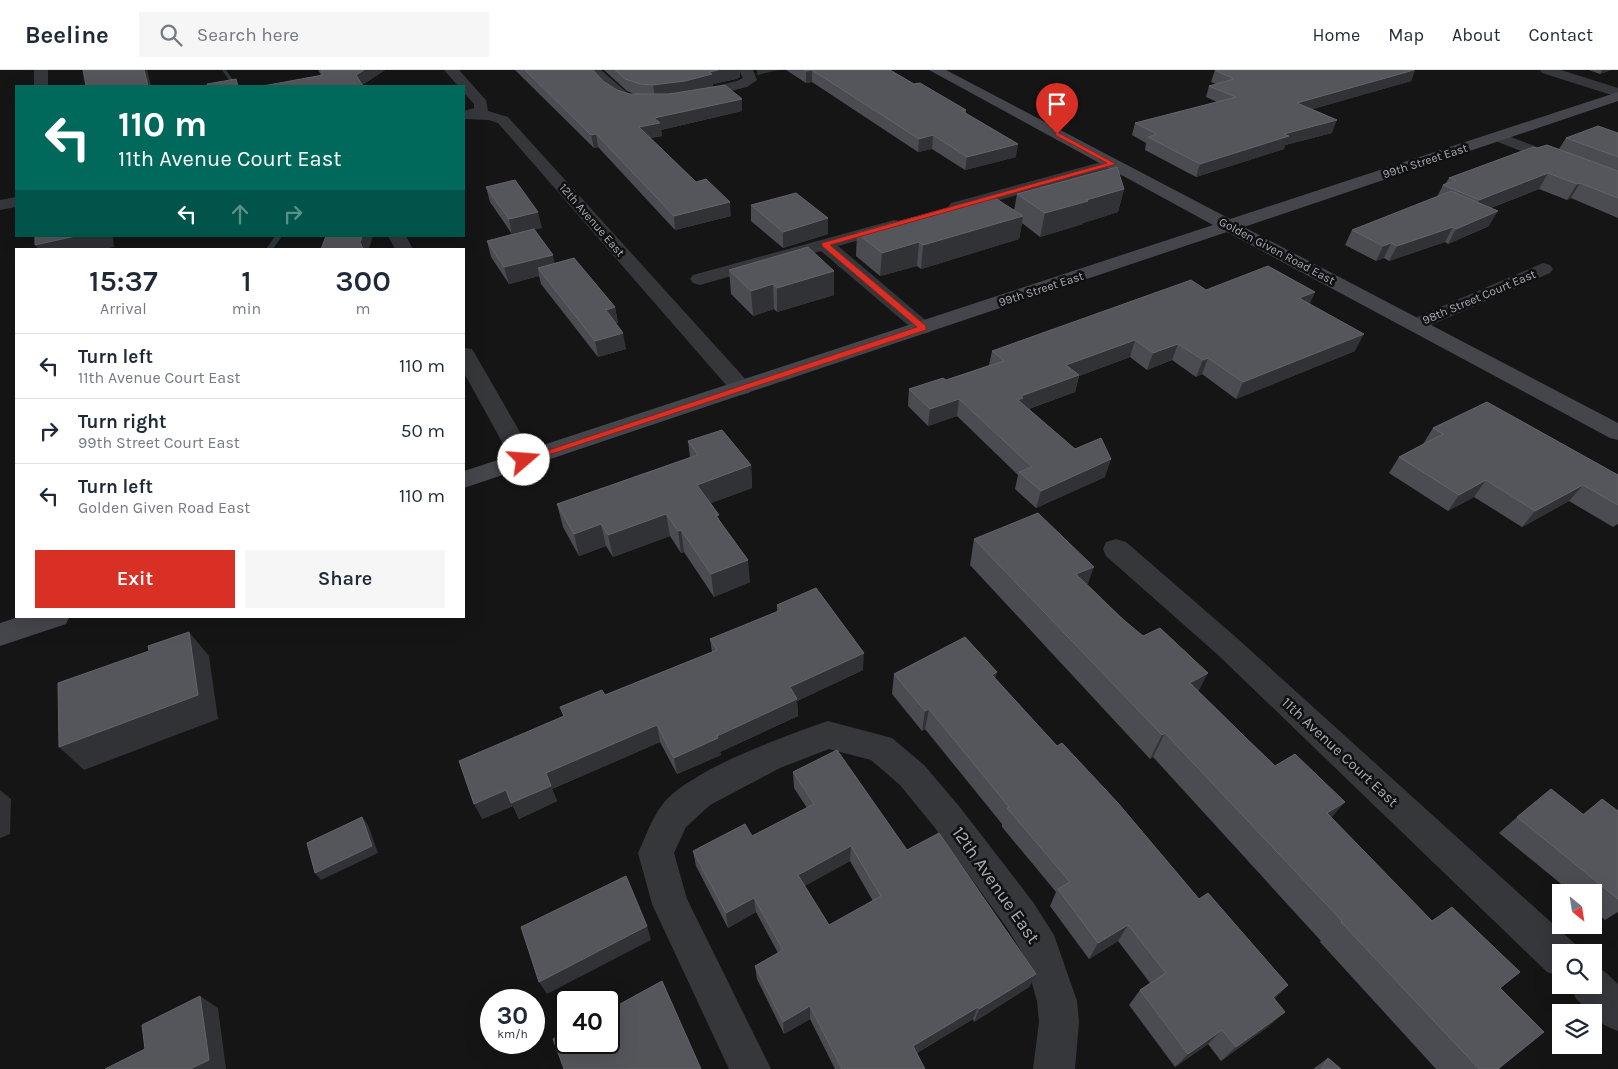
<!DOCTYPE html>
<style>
:root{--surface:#fff;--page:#f6f6f7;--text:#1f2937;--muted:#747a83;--line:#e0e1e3;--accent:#d93025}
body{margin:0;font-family:Karla,sans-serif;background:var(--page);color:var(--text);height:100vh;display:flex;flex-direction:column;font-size:19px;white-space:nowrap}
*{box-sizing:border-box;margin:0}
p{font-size:16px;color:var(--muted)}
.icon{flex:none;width:28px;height:28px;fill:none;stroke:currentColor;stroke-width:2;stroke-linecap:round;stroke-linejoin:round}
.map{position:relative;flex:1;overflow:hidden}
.panel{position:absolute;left:15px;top:178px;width:450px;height:370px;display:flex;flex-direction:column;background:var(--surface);border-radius:0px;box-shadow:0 5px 20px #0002}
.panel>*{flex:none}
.hud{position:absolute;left:15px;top:15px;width:450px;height:152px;border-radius:0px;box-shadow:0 5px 20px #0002;background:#00695c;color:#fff;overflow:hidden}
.needle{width:32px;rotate:150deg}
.fabs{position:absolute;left:1552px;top:814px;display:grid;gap:10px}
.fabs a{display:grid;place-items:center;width:50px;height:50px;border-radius:0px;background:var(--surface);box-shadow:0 5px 20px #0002;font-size:25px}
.speed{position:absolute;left:480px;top:919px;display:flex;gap:10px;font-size:25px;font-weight:700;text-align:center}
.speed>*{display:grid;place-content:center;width:65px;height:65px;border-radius:50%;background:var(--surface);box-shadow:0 5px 20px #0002;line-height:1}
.speed small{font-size:12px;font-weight:400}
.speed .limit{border:2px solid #111;border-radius:8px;background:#fff;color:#111}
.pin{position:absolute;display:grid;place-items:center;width:42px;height:42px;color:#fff;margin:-51px -21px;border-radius:50% 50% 50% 0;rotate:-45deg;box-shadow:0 0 5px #0007}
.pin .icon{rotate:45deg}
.me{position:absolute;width:55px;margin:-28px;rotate:72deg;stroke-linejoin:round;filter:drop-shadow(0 0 4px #0008)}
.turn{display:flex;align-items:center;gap:18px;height:105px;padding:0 20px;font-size:22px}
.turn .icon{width:65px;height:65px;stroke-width:2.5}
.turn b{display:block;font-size:35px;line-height:42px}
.lanes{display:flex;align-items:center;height:48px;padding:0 20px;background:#0003;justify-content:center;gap:25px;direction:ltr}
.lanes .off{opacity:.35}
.eta{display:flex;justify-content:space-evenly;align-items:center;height:85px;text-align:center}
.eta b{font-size:30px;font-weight:600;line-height:35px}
.primary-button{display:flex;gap:10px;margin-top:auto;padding:10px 20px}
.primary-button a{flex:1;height:58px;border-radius:0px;background:var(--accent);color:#fff;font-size:20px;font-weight:600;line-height:58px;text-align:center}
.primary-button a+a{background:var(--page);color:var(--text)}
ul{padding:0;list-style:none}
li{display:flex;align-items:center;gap:15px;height:65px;padding:0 20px;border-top:1px solid var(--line)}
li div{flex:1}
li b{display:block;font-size:19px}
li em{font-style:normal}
header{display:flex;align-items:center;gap:30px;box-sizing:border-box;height:70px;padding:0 25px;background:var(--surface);border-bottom:1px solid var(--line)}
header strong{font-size:24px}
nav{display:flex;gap:28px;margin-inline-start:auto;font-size:18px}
.search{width:350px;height:45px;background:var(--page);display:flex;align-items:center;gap:12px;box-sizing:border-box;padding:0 18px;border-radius:0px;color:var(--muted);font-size:19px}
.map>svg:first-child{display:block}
</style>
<header>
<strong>Beeline</strong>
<div class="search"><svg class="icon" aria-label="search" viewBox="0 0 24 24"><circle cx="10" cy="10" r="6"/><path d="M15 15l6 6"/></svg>Search here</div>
<nav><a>Home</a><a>Map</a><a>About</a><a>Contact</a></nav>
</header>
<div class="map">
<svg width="1618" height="999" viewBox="0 0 1618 999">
<rect width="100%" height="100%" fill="#151516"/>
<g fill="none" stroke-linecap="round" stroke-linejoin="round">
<!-- stream -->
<g fill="#2f373e" fill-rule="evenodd">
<polygon points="222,0 226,0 237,16 233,16"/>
<polygon points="275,166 282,166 273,179 266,179"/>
</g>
<!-- street -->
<g fill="#36373b" fill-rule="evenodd">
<rect x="34" y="0" width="14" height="16"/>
<polygon points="444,0 459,0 486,30 488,41 508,47 749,313 752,318 749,323 741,325 733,323 498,53 489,50 464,49 464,41 474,38 474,34 464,23 464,16 458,16"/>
<polygon points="586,0 601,0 630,25 648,30 650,33 643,37 620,31"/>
<polygon points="739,0 753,0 757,10 747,17 693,30 686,26 688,23 737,11 743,8"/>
<polygon points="1540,0 1561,0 1618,18 1618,27 1542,3"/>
<polygon points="1498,62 1618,108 1618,119 1493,70 1490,67"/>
<polygon points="1112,89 1120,94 1118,97 957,142 951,141 948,137 951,133"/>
<polygon points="16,127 16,137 0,140 0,130"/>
<polygon points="894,150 900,151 903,155 900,159 838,176 930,254 933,258 930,262 923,264 916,262 821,181 700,215 693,213 690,209 693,205"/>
<polygon points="388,166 406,166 413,179 395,179"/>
<polygon points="1543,193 1550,195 1553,199 1550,203 1422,259 1415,261 1408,259 1405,255 1408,251"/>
<polygon points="464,278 472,279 475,284 536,390 533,396 524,398 515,396 512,390 464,303"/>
<polygon points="1116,469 1126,472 1238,569 1575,874 1578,882 1561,882 1561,907 1547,902 1218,585 1106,486 1103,479 1106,472"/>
<path d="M828 651 892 668 924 695 959 736 1033 832 1054 865 1077 931 1079 952 1075 999H1033L1039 952 1037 931 1024 886 1007 858 935 758 900 715 871 690 829 679 780 698 710 735 686 757 674 783 687 829 771 999H729L652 834 638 783C645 768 652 748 662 735 689 700 785 666 828 651Z"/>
<polygon points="1594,897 1604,901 1618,914 1618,961 1604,955 1594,945 1594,942 1591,942 1576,929 1570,915 1594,915"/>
</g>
<!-- secondary -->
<g fill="#44464b" fill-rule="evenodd">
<polygon points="929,0 946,0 1230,149 1618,22 1618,31 1244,157 1618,353 1618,370 1610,368 1227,162 464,418 464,401 1213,155"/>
<polygon points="22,546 70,546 66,554 0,576 0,553"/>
</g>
</g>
<!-- wall -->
<g fill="#4b4c51" fill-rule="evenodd">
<polygon points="318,0 385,0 362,15 321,5"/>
<polygon points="515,0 593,0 603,11 617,20 630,24 634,24 627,21 604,0 740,0 740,7 736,9 713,14 713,17 742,29 742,41 661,60 662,66 650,68 731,146 675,160 598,77 594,78"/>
<polygon points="786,0 890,0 914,14 966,40 966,43 1016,87 965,100 932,79 918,82 812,12 806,13"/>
<polygon points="1215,0 1415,0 1411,11 1312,39 1332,63 1285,75 1284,79 1196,107 1145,80 1146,73 1132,65 1135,53 1217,32 1206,27 1209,16 1216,14 1211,12"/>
<polygon points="1589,0 1611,0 1600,4"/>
<polygon points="1618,63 1618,148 1571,128 1567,130 1539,119 1491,138 1489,156 1448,174 1445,172 1389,191 1384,188 1376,191 1345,175 1352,160 1437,127 1443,115 1445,114 1449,108 1537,78 1559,79 1566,68"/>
<polygon points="486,117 542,158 534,159 555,194 615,237 618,253 616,253 626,279 598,287 541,214 539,206 509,214 491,187 487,171 512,164 490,132"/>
<polygon points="1124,119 1118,142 1083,153 1083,154 1040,167 1022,153 1019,169 921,199 917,196 880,206 856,186 857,163 1014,140 1017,124"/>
<polygon points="751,135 828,148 828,164 783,178 751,151"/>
<polygon points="729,200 834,201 834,225 777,242 774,239 753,246 731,224"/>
<polygon points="1206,220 1315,222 1309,234 1355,281 1236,329 1202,304 1196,307 1172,290 1147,300 1130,287 1079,306 1075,322 1029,339 1105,407 1036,438 1015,419 1018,405 957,346 928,356 908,336 909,319 946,310 989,295 992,281"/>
<polygon points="1433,358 1618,405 1618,454 1613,457 1569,431 1522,457 1474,427 1448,441 1389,403 1399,387 1423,374"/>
<polygon points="688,371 751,395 752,418 711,433 750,512 714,527 684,482 681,483 670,466 613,487 606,476 579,486 563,457 557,434 690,387"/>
<polygon points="974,469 1088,515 1198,621 1244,666 1331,748 1432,851 1500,918 1498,999 1436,999 1320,872 1321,871 1153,687 1150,689 970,495"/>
<polygon points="777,535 863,600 797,631 798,646 720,682 721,685 677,704 660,672 552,719 557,731 519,749 513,736 482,749 564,647 560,637 605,625 712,582 710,569 777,542"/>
<polygon points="894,604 996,609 1057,676 1199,829 1288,915 1274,929 1269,956 1221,991 1208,974 1175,997 1129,935 1140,920 1150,913 1118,871 1089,889 1050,836 1056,822 1002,757 1002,754 925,659 922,661 892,624"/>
<path d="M793 702 907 780 1036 904 1029 917 974 952 973 949 917 983 925 999H835L810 949 784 964 757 909 755 896 778 883 756 842 728 858 696 796 693 781 752 766 807 738 794 718ZM850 791 873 831 829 855 804 816Z"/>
<polygon points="1602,729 1618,741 1618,842 1605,850 1594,841 1594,822 1571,822 1499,763 1517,747 1583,744"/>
<polygon points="1328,988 1341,999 1313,999"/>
</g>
<!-- shaded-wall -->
<g fill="#313235">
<polygon points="144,0 147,0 151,16 148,16"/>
<polygon points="364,0 385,0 360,16 356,5"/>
<polygon points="718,0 740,0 740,7 736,9 713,14 713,17 655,27 653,15"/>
<polygon points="757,0 779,0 757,5"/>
<polygon points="812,0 812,12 806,13 806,1"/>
<polygon points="1414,0 1415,0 1411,11 1293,45 1297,33"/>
<polygon points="1602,0 1611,0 1600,4"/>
<polygon points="742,29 742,41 661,60 662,66 640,70 639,57 654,48"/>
<polygon points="1337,50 1332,63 1285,75 1284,79 1196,107 1200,94 1284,64"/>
<polygon points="596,64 598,77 594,78 591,65"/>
<polygon points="933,65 932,79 918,82 919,69"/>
<polygon points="1018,74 1016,87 965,100 967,87"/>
<polygon points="1548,103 1539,119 1470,146 1479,130"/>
<polygon points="1580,113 1571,128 1567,130 1577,114"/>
<polygon points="1124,119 1118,142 1083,153 1083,154 1040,167 1045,143"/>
<polygon points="730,132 731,146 675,160 674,146"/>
<polygon points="1498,141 1489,156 1448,174 1456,159"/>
<polygon points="538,142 542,158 512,165 509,149"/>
<polygon points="1023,146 1019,169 921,199 923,175"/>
<polygon points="828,148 828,164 783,178 783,162"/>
<polygon points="1453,157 1445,172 1389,191 1397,176"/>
<polygon points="76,166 113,166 114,177 103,179 38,179 35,175"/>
<polygon points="362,166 373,166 369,179 362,179 360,172"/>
<polygon points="919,172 917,196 880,206 882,183"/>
<polygon points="1391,173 1384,188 1376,191 1383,176"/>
<polygon points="553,185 556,201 538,198 539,206 509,214 504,197"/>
<polygon points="834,201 834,225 777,242 777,218"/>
<polygon points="773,214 774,239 753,246 751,221"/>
<polygon points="1315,222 1308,238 1299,228"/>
<polygon points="615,237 618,253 609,256 606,240"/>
<polygon points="623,263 626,279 598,287 595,271"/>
<polygon points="1364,264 1355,281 1236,329 1243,312"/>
<polygon points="1135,270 1130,287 1079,306 1075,322 1020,342 1018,330 1021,326 1066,295"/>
<polygon points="1178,274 1172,290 1147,300 1153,283"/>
<polygon points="1208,288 1202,304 1196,307 1203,290"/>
<polygon points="959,329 957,346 928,356 930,339"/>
<polygon points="1111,389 1105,407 1036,438 1041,421"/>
<polygon points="751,395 752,418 700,437 697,415"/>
<polygon points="1486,410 1474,427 1448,441 1459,425"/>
<polygon points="1583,415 1569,431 1522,457 1535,441"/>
<polygon points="666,444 670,466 613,487 608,465"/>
<polygon points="601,454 606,476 579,486 574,464"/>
<polygon points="681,460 684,482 681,483 678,461"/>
<polygon points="748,490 750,512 714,527 711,504"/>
<polygon points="1094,497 1085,522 1076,504"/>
<polygon points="189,562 209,586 218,649 84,700 59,677"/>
<polygon points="864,583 863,600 797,631 798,646 720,682 721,685 677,704 674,688 717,666 790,617"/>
<polygon points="997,602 992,622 992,605"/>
<polygon points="1208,603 1195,628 1190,613"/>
<polygon points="929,639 925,659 922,661 925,641"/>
<polygon points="657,655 660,672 552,719 557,731 519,749 513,736 482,749 474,734"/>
<polygon points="1165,663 1153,687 1150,689 1162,665"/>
<polygon points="0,720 11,729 10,764 0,768"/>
<polygon points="1345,732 1325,755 1327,743"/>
<polygon points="362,747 368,755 378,783 321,810 315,803"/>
<polygon points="851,776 850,791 798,820 798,805"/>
<polygon points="754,828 756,842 728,858 726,843"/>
<polygon points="1128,855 1118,871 1089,889 1098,873"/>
<polygon points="647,856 651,870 547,924 539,912"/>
<polygon points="1036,904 1029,917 974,952 979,939"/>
<polygon points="1288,915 1272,930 1273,927"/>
<polygon points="200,926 218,938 226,999 190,999"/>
<polygon points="810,936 810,949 784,964 783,952"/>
<polygon points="978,937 973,949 910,987 913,976"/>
<polygon points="1285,942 1269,956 1221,991 1236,977"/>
<polygon points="1222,960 1208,974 1175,997 1188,984"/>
</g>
<!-- building -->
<g fill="#55565b" stroke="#626469" fill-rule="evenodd">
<polygon points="83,0 144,0 148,16 86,16"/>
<polygon points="321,0 364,0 356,5 363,16 263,16 323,5"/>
<polygon points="525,0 593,0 603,11 617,20 630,24 669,24 725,15 742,29 654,48 660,53 639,57 696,112 706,109 730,132 674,146 596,64 591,65"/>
<polygon points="615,0 718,0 709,2 712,4 685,11 653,15 640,14 625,9"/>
<polygon points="804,0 890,0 914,14 920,13 966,40 962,41 1018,74 967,87 933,65 919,69 812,0 806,1"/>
<polygon points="1215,0 1414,0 1297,33 1337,50 1284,64 1289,66 1200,94 1148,67 1157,64 1135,53 1236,27 1209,16 1234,9"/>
<polygon points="236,9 238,16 208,16 207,14"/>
<polygon points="1598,56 1618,63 1618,87 1566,68"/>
<polygon points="1547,75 1618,101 1618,128 1580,113 1577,114 1548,103 1479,130 1443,115 1456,110 1449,108 1533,77 1537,78"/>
<polygon points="1117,97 1124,119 1086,130 1088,131 1045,143 1017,124"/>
<polygon points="515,110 538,142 509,149 486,117"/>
<polygon points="1451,121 1498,141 1456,159 1453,157 1397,176 1391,173 1383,176 1352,160"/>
<polygon points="796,123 828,148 783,162 751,135"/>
<polygon points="992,126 1023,146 923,175 919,172 882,183 857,163"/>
<polygon points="534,159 553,185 504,197 487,171"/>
<polygon points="35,166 76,166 35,175"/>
<polygon points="326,166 362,166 360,172 363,179 321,179"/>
<polygon points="808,177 834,201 777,218 773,214 751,221 729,200"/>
<polygon points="574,188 615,237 606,240 623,263 595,271 538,198"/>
<polygon points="1268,196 1315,222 1299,228 1364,264 1243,312 1208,288 1203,290 1178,274 1153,283 1135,270 1066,295 1079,305 1021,326 1023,328 1018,330 1075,379 1101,368 1111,389 1041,421 1019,402 1032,397 959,329 930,339 909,319 943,308 946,310 1004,291 992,281 1191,210 1206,220"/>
<polygon points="1487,332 1618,405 1618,435 1583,415 1535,441 1486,410 1459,425 1399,387 1443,364 1433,358"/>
<polygon points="722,360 751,395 697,415 719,445 716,446 748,490 711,504 681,460 678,461 666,444 608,465 601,454 574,464 557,434 698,385 688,371"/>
<polygon points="1038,443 1094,497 1076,504 1120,547 1143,566 1160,558 1208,603 1190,613 1244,666 1275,696 1295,684 1345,732 1327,743 1432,851 1452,837 1520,902 1500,918 1544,962 1498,999 1479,999 1341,852 1342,851 1165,663 1162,665 974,469"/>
<polygon points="816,518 864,583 790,617 797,629 717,666 718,668 674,688 657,655 546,703 551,716 511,733 506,720 474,734 459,691 564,646 560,637 602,620 605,625 717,580 710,569 781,540 777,535"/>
<polygon points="189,562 198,625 59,677 58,613 149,581 148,576"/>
<polygon points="965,567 997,602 992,605 1057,676 1062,673 1118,733 1199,829 1208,823 1288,915 1273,927 1285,942 1236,977 1222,960 1188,984 1140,920 1166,903 1128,855 1098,873 1058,819 1070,812 1007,738 1009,737 929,639 925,641 894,604"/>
<path d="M837 680 907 780 939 763 1036 904 979 939 978 937 913 976 925 999H842L810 936 783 952 755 896 783 880 754 828 726 843 693 781 745 754 752 766 814 734 793 702ZM851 776 881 826 829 855 798 805Z"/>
<polygon points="1551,719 1584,745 1602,729 1618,741 1618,829 1517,747"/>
<polygon points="362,747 372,776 315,803 307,773"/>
<polygon points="626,806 647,856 539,912 521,857"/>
<polygon points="662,911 701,999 564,999 553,969 566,962 566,972 609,972 609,940"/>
<polygon points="200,926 209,990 190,999 105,999 145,979 142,955"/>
<polygon points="1328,988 1341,999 1321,999"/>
</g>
<!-- route -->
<polygon fill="#d93025" stroke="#8d1f18" points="1057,62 1116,94 830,175 926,256 926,260 527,392 520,392 519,390 917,257 822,176 822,173 1107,93 1055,65"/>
<g text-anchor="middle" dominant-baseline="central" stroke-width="5" stroke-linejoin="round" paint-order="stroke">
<!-- far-street labels -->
<g font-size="12" fill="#a8abb5" stroke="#101011">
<text transform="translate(1425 91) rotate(-18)">99th Street East</text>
<text transform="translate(592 150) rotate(49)">12th Avenue East</text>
<text transform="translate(1277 181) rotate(28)">Golden Given Road East</text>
<text transform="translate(1041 219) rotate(-18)">99th Street East</text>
<text transform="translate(1479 227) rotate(-23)">98th Street Court East</text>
</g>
<!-- street labels -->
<g font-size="15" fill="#a8abb5" stroke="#101011">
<text transform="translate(1340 682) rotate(43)">11th Avenue Court East</text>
</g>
<!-- near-street labels -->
<g font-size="18" fill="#a8abb5" stroke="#101011">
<text transform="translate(996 815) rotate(55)">12th Avenue East</text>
</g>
</g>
</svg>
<div class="fabs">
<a><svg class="needle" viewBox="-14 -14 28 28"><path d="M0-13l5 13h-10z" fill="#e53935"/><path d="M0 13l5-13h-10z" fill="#747a83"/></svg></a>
<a><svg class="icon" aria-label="search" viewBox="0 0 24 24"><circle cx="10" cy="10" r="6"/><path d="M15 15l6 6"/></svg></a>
<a><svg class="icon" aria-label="layers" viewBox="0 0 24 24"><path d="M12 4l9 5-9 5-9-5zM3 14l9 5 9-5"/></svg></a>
</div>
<div class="speed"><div>30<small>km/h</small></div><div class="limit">40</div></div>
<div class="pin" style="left:1057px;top:64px;background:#d93025"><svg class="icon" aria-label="arrive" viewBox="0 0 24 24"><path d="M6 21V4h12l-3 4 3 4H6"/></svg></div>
<svg class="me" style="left:524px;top:390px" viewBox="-20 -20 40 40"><circle r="19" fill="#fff"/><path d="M0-13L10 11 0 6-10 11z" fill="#d93025"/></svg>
<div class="hud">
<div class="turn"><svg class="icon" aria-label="left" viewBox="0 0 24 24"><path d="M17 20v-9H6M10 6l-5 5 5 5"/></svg><div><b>110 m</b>11th Avenue Court East</div></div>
<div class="lanes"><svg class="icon" aria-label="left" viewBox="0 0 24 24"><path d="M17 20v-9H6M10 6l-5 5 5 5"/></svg><svg class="icon off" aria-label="ahead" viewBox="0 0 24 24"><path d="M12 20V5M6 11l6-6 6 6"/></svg><svg class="icon off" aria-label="right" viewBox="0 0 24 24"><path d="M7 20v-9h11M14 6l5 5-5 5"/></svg></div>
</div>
<section class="panel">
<div class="eta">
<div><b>15:37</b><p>Arrival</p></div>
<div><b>1</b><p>min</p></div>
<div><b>300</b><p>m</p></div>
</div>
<ul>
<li><svg class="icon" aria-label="left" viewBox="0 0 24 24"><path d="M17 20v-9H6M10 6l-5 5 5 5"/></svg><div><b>Turn left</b><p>11th Avenue Court East</p></div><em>110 m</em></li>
<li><svg class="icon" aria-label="right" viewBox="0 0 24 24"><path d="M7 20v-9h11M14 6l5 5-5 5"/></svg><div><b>Turn right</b><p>99th Street Court East</p></div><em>50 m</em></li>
<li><svg class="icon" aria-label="left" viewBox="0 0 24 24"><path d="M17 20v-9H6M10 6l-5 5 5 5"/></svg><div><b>Turn left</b><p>Golden Given Road East</p></div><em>110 m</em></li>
</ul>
<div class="primary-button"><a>Exit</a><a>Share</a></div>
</section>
</div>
